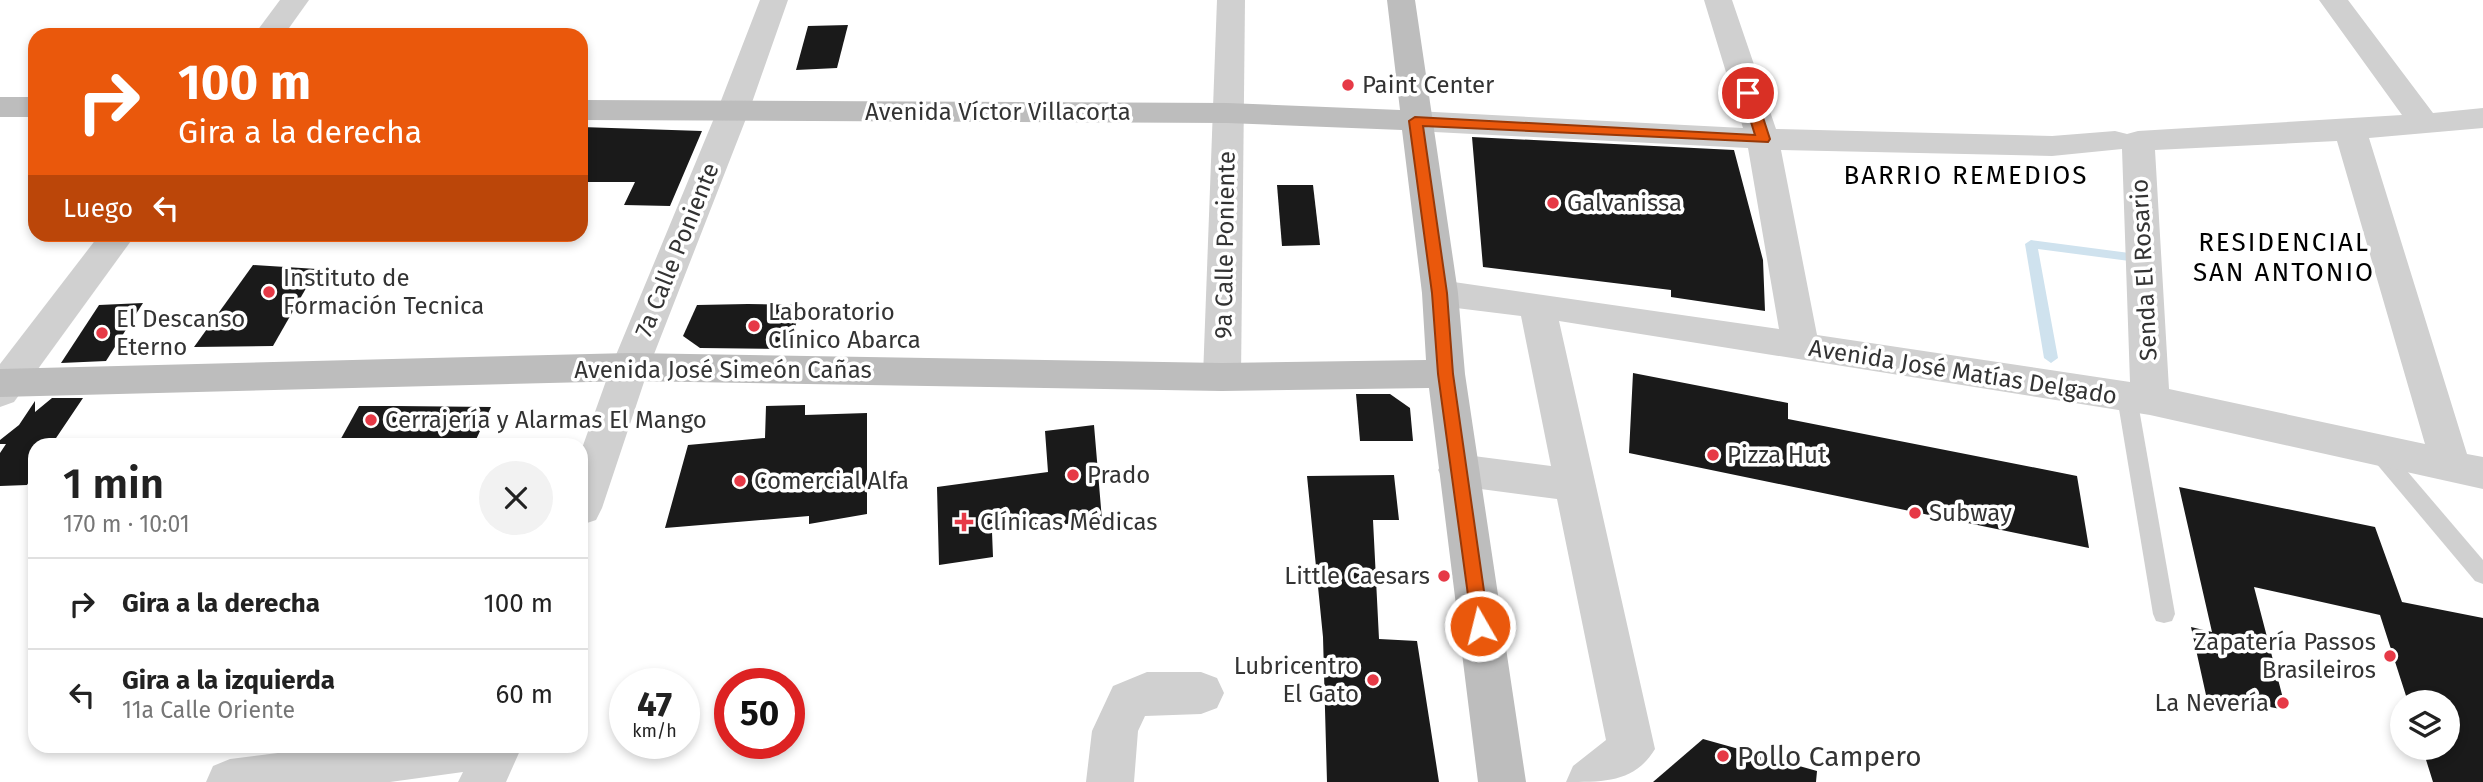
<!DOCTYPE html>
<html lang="es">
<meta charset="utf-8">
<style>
:root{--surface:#fff;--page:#f2f2f2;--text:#222;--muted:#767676;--line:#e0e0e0}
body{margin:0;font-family:"Fira Sans",sans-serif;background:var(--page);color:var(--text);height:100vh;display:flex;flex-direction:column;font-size:26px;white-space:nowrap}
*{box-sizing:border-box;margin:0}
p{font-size:23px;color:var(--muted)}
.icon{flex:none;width:38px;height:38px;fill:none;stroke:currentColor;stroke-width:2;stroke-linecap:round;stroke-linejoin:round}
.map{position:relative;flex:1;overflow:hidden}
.panel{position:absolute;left:28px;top:438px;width:560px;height:315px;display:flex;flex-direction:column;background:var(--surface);border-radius:21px;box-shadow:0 4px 10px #0003}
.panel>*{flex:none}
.banner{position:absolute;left:28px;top:28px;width:560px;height:214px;border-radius:21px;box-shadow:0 4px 10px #0003;background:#ea580c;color:#fff;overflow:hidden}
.tools{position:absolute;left:2390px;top:690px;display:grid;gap:14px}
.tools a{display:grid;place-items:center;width:70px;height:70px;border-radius:50%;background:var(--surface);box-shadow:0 4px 10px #0003;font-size:35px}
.speed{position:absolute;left:609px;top:668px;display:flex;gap:14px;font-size:35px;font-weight:700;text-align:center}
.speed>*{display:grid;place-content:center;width:91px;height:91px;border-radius:50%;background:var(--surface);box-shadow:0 4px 10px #0003;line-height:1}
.speed small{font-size:18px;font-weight:400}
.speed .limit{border:10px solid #d22;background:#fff;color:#111}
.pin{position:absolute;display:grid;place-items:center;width:60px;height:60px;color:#fff;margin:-30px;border:4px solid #fff;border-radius:50%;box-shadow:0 2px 7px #0007}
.me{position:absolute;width:77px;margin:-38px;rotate:352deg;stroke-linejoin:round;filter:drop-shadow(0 0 5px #0008)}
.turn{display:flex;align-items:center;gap:24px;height:147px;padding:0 35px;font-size:32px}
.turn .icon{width:91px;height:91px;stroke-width:2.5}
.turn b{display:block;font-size:49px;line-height:60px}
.then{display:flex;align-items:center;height:66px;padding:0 35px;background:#0003;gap:14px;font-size:26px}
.round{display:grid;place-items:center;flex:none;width:74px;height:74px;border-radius:37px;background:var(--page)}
.headline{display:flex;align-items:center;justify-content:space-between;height:119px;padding:0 35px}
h1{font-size:42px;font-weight:600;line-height:52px}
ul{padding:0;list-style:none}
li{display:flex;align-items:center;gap:21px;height:91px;padding:0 35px;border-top:2px solid var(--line)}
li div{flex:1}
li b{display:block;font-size:26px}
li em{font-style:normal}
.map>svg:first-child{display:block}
</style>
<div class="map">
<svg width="2483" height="782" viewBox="0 0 2483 782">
<rect width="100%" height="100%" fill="#fff"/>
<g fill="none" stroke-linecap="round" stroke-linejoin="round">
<!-- stream -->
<polygon fill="#cfe2ee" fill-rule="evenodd" points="2031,240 2137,254 2143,258 2137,262 2038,249 2058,358 2051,363 2044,358 2025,244"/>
</g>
<!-- building -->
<g fill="#1a1a1a">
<polygon points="848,25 837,68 796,70 808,26"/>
<polygon points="581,127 702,131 670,206 624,205 635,182 581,182"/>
<polygon points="1472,137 1734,150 1763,260 1765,311 1671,297 1671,290 1483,267"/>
<polygon points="1277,185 1313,185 1320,245 1282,246"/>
<polygon points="253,265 317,269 273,346 194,347"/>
<polygon points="143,303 106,361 61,363 99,305"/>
<polygon points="748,304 802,305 788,349 700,348 683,336 697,305"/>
<polygon points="1633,373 1788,403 1788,419 2077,476 2089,548 1629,453"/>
<polygon points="1356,394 1390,394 1410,408 1413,441 1360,441"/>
<polygon points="52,398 83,398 52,444 35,444 35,472 27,485 0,486 0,453 6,444 0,444 0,440 19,425 35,401 35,412"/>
<polygon points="805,405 805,415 867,413 867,514 809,524 809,516 665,528 688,445 765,438 766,406"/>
<polygon points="359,406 397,406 491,407 474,444 338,444"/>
<polygon points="1094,425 1102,520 992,532 993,557 939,565 937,487 1048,472 1045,431"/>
<polygon points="1394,475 1399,520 1373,520 1379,639 1417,641 1439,782 1327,782 1323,637 1307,476"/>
<polygon points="2179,487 2375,527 2402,602 2483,618 2483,782 2433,782 2422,747 2448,747 2448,702 2408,702 2380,615 2254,587 2286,710 2206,695 2191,627 2212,632"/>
<polygon points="1703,739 1817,771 1816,782 1653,782"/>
</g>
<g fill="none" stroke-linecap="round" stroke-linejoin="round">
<!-- lane -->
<g fill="#d0d0d0" fill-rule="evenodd">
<polygon points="2127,390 2134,392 2137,397 2175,614 2172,621 2164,623 2156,621 2153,614 2117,397 2120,392"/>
<polygon points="2377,442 2384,444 2483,560 2483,584 2475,581 2370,456 2367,450 2370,444"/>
</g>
<!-- street -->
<g fill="#d0d0d0" fill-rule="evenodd">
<polygon points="280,0 309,0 284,35 254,35"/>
<polygon points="760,0 788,0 749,111 649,367 602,508 596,520 581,525 581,451 611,367 717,111"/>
<polygon points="1217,0 1245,0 1241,377 1235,387 1222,391 1209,387 1203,377"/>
<path d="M1704 0H1732L1776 129 2052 136 2115 131 2127 134 2138 131 2402 115 2319 0H2348L2433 113 2483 108V128L2369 138 2467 454 2483 457V489L2150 415 1559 321 1655 749C1635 782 1606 782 1566 782L1573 766 1606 740 1557 499 1458 486 1444 481 1438 470 1444 459 1458 454 1551 466 1521 316 1440 306 1427 302 1422 293 1427 284 1440 280 1779 329 1748 148 1415 131 1404 128 1399 121 1404 114 1415 111 1743 128ZM2337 141 2425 444 2169 389 2155 150ZM2122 149 2130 382 1817 335 1781 150 2052 156Z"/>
<polygon points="100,234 136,234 14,402 0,407 0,364"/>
<polygon points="1147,672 1201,672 1217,678 1224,693 1217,708 1201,714 1145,716 1138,731 1134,782 1086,782 1092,731 1113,686"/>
<polygon points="333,746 522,746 506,782 458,782 463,772 390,782 206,782 213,766 230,759"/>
</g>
<!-- secondary -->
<g fill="#bdbdbd" fill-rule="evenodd">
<polygon points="1387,0 1415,0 1458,293 1465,374 1526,782 1478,782 1429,388 1222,391 630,381 0,397 0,369 630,353 1222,363 1426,360 1422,293 1402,130 1227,123 581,120 581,100 1227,103 1400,110"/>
<rect x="0" y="97" width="35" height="20"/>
</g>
</g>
<!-- route -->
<polygon fill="#ea580c" stroke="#983908" stroke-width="2" points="1748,89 1755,93 1770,139 1768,142 1423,126 1447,293 1453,374 1489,626 1486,632 1480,634 1473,632 1438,374 1432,293 1409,121 1415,117 1755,135 1742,93"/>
<!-- markers -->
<g fill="#e63946" stroke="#fff" stroke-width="2.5">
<circle cx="1348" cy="85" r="7"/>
<circle cx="1553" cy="203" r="7"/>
<circle cx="269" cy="292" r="7"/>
<circle cx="754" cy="326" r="7"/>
<circle cx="102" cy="333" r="7"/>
<circle cx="371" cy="420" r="7"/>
<circle cx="1713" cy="455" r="7"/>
<circle cx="1073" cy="475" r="7"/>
<circle cx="740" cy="481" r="7"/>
<circle cx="1915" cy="513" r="7"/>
<path d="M960.5 511.5h7v7h7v7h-7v7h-7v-7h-7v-7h7z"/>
<circle cx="1444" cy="576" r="7"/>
<circle cx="2390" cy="656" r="7"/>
<circle cx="1373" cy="680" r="7"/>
<circle cx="2283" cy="703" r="7"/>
<circle cx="1723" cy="756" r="7"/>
</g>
<g text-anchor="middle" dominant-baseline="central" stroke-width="7" stroke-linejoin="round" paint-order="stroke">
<!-- poi labels -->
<g font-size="24" fill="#333" stroke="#fff" text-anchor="start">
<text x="1362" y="85">Paint Center</text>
<text x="1567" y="203">Galvanissa</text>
<text x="283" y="278">Instituto de<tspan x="283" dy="28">Formación Tecnica</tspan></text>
<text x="768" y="312">Laboratorio<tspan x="768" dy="28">Clínico Abarca</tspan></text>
<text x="116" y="319">El Descanso<tspan x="116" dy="28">Eterno</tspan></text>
<text x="385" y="420">Cerrajería y Alarmas El Mango</text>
<text x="1727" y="455">Pizza Hut</text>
<text x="1087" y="475">Prado</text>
<text x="754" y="481">Comercial Alfa</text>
<text x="1929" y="513">Subway</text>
<text x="980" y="522">Clínicas Médicas</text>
<text x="1430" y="576" text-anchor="end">Little Caesars</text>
<text x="2376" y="642" text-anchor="end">Zapatería Passos<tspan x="2376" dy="28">Brasileiros</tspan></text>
<text x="1359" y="666" text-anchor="end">Lubricentro<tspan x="1359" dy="28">El Gato</tspan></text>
<text x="2269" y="703" text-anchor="end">La Nevería</text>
</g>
<!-- street labels -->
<g font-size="24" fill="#333" stroke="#fff">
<text x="998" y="112">Avenida Víctor Villacorta</text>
<text transform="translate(1225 245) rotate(-89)">9a Calle Poniente</text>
<text transform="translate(677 250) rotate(-68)">7a Calle Poniente</text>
<text transform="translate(2144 270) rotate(-93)">Senda El Rosario</text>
<text x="723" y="370">Avenida José Simeón Cañas</text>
<text transform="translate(1963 372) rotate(9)">Avenida José Matías Delgado</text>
</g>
<!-- neighbourhood labels -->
<g font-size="26" letter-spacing="2" fill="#000" stroke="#fff">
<text x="1966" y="175">BARRIO REMEDIOS</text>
<text x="2284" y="242">RESIDENCIAL<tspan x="2284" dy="30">SAN ANTONIO</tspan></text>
</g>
<!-- near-poi labels -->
<g font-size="28" fill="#333" stroke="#fff" text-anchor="start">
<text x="1737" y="756">Pollo Campero</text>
</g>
</g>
</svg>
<div class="tools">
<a><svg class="icon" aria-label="layers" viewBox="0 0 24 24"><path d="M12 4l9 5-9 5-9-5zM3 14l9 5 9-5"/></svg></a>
</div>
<div class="speed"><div>47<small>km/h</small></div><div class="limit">50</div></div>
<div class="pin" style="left:1748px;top:93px;background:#d93025"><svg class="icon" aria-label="arrive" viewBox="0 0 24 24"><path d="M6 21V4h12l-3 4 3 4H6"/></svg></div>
<svg class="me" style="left:1480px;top:626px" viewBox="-20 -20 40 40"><circle r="17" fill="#ea580c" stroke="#fff" stroke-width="3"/><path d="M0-11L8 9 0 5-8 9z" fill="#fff"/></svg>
<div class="banner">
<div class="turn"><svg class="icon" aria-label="right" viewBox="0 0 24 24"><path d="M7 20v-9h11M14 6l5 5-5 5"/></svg><div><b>100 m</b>Gira a la derecha</div></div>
<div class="then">Luego<svg class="icon" aria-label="left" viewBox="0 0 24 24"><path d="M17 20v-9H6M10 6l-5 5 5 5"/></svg></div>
</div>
<section class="panel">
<div class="headline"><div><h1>1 min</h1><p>170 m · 10:01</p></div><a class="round"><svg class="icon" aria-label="close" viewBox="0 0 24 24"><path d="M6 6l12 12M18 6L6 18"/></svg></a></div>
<ul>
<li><svg class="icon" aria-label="right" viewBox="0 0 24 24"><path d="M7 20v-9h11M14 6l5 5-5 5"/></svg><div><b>Gira a la derecha</b></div><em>100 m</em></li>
<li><svg class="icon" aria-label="left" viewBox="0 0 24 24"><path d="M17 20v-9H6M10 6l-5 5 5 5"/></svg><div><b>Gira a la izquierda</b><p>11a Calle Oriente</p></div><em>60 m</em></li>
</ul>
</section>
</div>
